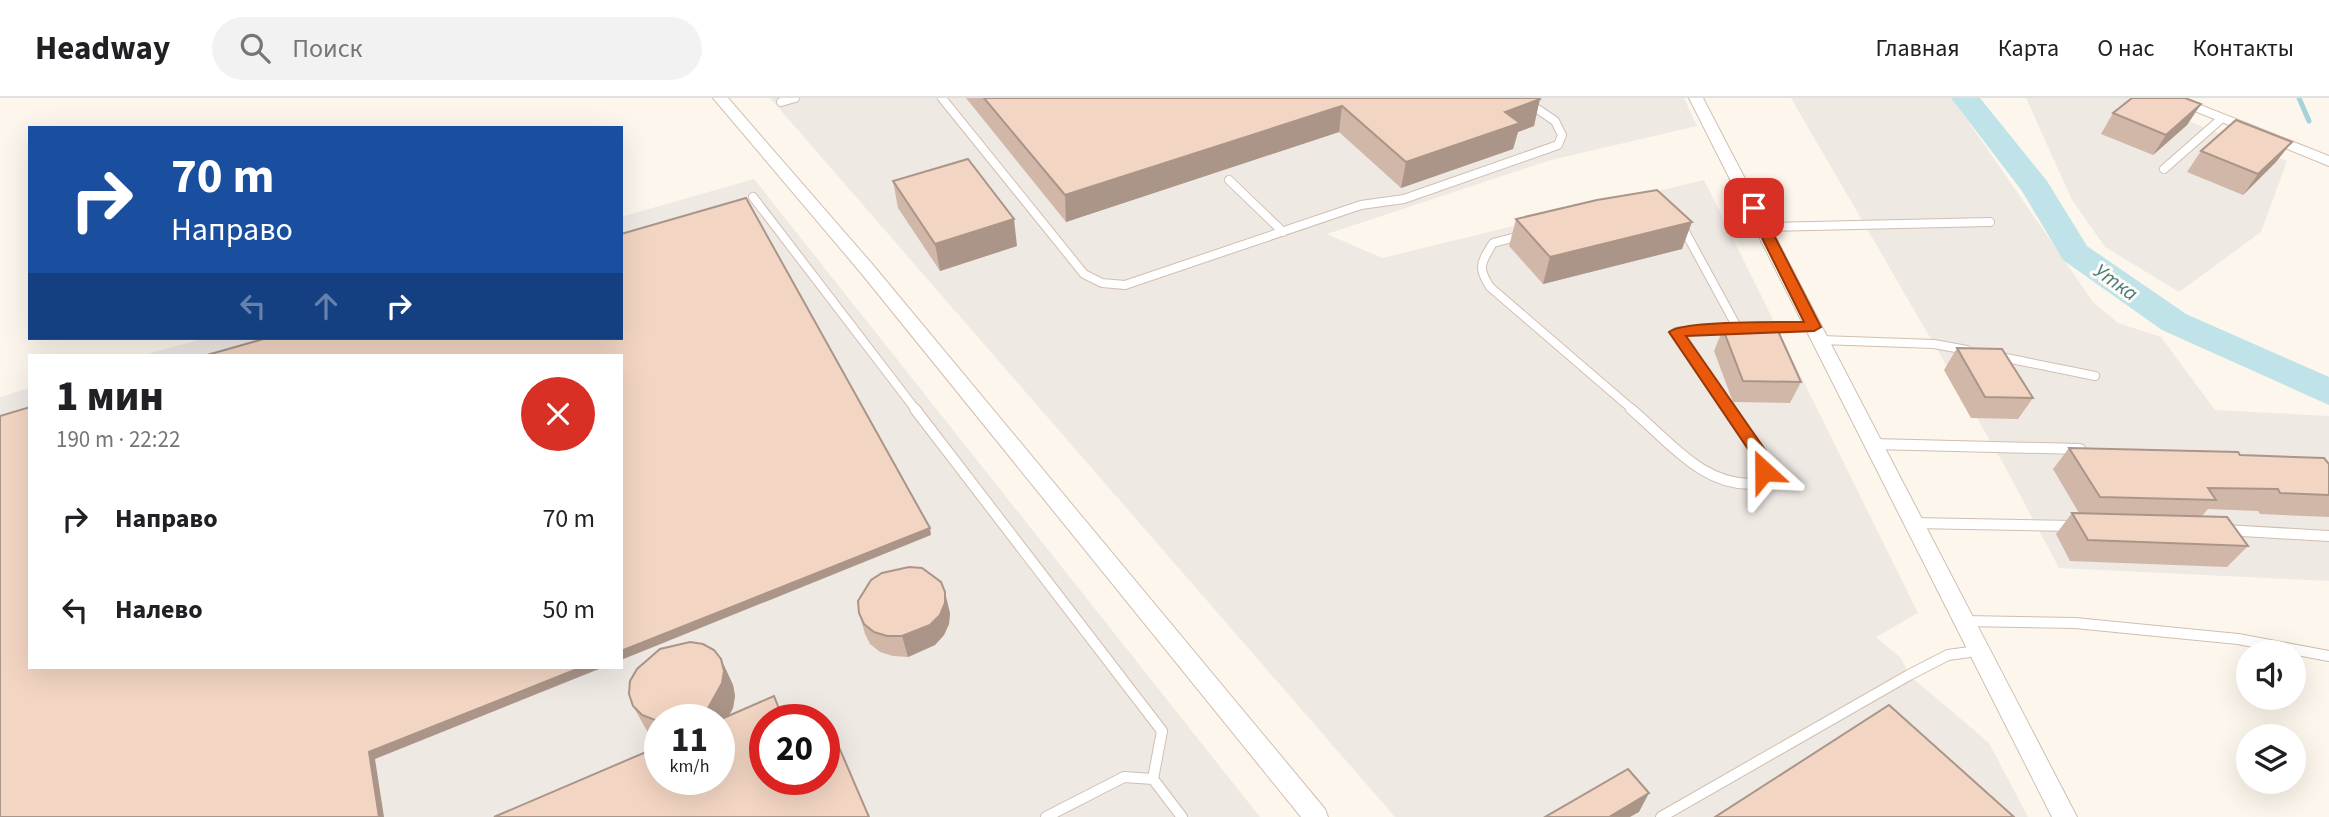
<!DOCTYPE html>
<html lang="ru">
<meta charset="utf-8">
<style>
:root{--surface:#fff;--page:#f2f2f2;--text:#202124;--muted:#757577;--line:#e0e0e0}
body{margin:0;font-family:"Source Sans 3",sans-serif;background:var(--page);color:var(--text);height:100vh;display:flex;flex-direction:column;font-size:26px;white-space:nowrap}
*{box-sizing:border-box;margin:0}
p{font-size:23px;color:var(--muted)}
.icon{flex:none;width:38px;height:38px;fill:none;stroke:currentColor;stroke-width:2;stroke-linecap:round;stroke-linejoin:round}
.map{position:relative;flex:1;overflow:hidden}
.side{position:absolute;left:28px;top:256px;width:595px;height:315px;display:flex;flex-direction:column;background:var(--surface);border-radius:0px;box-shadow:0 7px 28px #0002}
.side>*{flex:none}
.hud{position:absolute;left:28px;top:28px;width:595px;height:214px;border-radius:0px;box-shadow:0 7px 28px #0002;background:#1a4fa0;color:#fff;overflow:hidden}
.fabs{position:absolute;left:2236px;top:542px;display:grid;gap:14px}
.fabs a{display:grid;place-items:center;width:70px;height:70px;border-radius:50%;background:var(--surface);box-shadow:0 7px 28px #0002;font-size:35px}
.speed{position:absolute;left:644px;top:606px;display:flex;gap:14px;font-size:35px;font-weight:700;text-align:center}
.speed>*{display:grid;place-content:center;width:91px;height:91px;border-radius:50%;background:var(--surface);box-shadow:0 7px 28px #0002;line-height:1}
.speed small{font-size:18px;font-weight:400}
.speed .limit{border:10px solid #d22;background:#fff;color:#111}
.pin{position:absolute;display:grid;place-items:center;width:60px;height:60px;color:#fff;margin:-30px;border-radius:14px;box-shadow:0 4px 10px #0006}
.me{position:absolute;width:77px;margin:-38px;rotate:336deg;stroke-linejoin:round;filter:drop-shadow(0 0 5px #0008)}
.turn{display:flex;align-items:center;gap:24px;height:147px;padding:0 28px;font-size:32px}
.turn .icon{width:91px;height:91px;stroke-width:2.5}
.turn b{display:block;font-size:49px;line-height:60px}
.lanes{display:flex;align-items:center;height:66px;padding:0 28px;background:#0003;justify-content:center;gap:35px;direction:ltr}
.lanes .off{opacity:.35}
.round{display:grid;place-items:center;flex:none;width:74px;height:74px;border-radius:37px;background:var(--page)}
.summary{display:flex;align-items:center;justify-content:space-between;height:119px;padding:0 28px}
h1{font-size:42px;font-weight:800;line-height:52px}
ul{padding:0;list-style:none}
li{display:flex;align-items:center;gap:21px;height:91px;padding:0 28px}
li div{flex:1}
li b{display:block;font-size:26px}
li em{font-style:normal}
header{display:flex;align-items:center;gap:42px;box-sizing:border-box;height:98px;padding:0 35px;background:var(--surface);border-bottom:2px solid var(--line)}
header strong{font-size:33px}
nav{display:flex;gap:38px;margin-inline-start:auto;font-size:24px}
.search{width:490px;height:63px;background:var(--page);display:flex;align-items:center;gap:18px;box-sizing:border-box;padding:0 24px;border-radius:38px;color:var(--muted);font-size:26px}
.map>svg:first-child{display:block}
</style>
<header>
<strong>Headway</strong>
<div class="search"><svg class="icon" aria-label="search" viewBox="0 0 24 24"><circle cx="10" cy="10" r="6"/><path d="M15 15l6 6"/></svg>Поиск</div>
<nav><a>Главная</a><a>Карта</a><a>О нас</a><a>Контакты</a></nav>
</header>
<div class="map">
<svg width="2329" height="719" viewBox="0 0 2329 719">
<rect width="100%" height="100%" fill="#fdf6ec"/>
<!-- industrial -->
<g fill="#efe9e4" fill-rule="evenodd">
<polygon points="770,0 1684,0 1697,28 1551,62 1327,136 1382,160 1704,82 1918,515 1876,539 1901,560 1909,577 1989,645 2028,719 1395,719"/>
<polygon points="1791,0 1952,0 2093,204 2118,225 2161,239 2215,312 2329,318 2329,483 2059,470 2003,365"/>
<polygon points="2026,0 2132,0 2287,63 2261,134 2179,194 2105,149 2072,102"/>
<path d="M754 81 1260 719H0V299L30 290V569H621V257H144L205 240H621V119ZM660 621H719V681H660ZM765 621H824V681H765Z"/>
</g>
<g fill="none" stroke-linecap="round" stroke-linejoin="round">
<!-- stream -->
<polyline stroke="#a5d3da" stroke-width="5" points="2299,0 2309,23"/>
<!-- river -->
<polygon fill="#bfe3e8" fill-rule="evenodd" points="1951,0 1980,0 2047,83 2087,148 2186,216 2329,279 2329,307 2162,232 2063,162 2022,93"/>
<defs>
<g id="lane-far1">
<polyline points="942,0 1084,176 1102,185 1125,187 1361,107 1404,101 1558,47 1562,37 1555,23 1521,0"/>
<polyline points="781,4 795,0"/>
<polyline points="2164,71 2221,21"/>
<polyline points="1229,82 1283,134"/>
<polyline points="753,99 916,312"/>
<polyline points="1682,128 1737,229"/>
<polyline points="1764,129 1990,124"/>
<path d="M1524 137 1493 145C1481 165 1477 169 1490 189L1633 312"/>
<polyline points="1821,242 1934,246 1967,252"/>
<polyline points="1996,258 2095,278"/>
<polyline points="1730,312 1676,234 1719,230 1814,228"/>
</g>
<g id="lane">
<polyline points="915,311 1162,633 1153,681"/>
<path d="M1631 311C1668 342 1705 392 1758 385 1772 358 1744 333 1729 311"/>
<polyline points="1873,346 2080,351"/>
<polyline points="1913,425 2073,428"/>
<polyline points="2225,432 2329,438"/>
<polyline points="1964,523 2075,525 2238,541 2329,558"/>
<polyline points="1046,719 1124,679 1153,681 1182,719"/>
<polyline points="1661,719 1909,577 1948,557 1977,553"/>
</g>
<g id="street">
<polygon points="713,0 728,0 873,167 1325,711 1328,719 1301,719 861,175"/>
<polygon points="1689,0 1703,0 2077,719 2052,719"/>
<polygon points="2163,0 2183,0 2329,58 2329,68"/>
</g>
</defs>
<!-- lane-far1 casing -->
<use href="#lane-far1" stroke="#d1beb0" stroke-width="10"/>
<!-- lane casing -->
<use href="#lane" stroke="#d1beb0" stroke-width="12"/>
<!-- street casing -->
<use href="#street" stroke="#d1beb0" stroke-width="2"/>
<!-- lane-far1 -->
<use href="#lane-far1" stroke="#fff" stroke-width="8"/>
<!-- lane -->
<use href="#lane" stroke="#fff" stroke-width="10"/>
<!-- street -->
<use href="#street" fill="#fff" fill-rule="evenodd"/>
</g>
<!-- wall -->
<g fill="#d1b7a8">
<polygon points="966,0 1539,0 1534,28 1518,34 1513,51 1401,90 1339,34 1066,124"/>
<polygon points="2201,6 2187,27 2153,57 2101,36 2113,15"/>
<polygon points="2201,53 2276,64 2243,97 2187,74"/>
<polygon points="893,83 1017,148 940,173 898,110"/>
<polygon points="1516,121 1682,151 1543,186 1509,148"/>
<polygon points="1723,231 1801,284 1790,305 1733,304 1714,253"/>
<polygon points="1957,250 2033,300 2018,321 1971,320 1944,272"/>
<polygon points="2069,350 2240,357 2329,366 2329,419 2260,416 2258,413 2208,411 2202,418 2248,448 2227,469 2070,463 2056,436 2072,415 2079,415 2053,371"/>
<polygon points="859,515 950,515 949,526 944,537 935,547 908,559 893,558 880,554 870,546 865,536"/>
<polygon points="721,561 733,587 735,598 733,610 729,618 765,621 869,719 660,648 719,621 660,621 660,643 656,642 647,633 633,608"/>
</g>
<!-- shaded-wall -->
<g fill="#aa9588">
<polygon points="1540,1 1534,28 1518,34 1513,51 1401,90 1406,64 1505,14"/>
<polygon points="2201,6 2187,27 2153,57 2166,37"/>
<polygon points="1342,8 1339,34 1066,124 1065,97"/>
<polygon points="2292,44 2276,64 2243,97 2258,76"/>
<polygon points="1014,121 1017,148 940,173 935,146"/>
<polygon points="1692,124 1682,151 1543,186 1550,159"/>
<polygon points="930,430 931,437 621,562 621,553"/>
<polygon points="945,494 950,515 949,526 944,537 935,547 908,559 902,538"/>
<polygon points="721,561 733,587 735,598 733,610 719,636 719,621 702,621"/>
<polygon points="582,569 604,569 375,661 384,719 379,719 369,654"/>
<polygon points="1649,695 1639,714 1630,719 1609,719"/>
</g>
<!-- building -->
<g fill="#f3d5c3" stroke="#aa9588" stroke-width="2">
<polygon points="984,0 1539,0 1540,1 1505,14 1520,25 1406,64 1342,8 1065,97"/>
<polygon points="2132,0 2185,0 2201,6 2166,37 2113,15"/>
<polygon points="2236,22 2292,44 2258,76 2201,53"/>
<polygon points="968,61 1014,121 935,146 893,83"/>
<polygon points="1657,92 1692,124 1550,159 1516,121 1597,102"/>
<polygon points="746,100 930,430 621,553 621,257 207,257 267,240 621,240 621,136"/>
<polygon points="1723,231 1778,233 1801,284 1743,283"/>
<polygon points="1957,250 2002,251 2033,300 1985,299"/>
<polygon points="30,309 30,569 582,569 369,654 379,719 0,719 0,318"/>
<polygon points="2069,350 2238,354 2240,357 2324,360 2329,366 2329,397 2280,395 2278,391 2208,390 2216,402 2100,399"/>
<polygon points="2072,415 2227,419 2248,448 2088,442"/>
<polygon points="909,469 922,470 941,484 945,494 945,505 940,517 930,527 902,538 887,538 874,534 864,526 859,515 858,503 871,482 882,475"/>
<polygon points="690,544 703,546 714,552 721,561 724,573 722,585 702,621 660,621 660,624 642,617 633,608 629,596 630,583 637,571 660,551"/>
<polygon points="774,598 783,621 765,621 765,681 824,681 824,628 829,626 869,719 494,719 660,648 660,681 719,681 719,622"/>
<polygon points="1889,607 2014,719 1715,719"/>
<polygon points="1628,671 1649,695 1609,719 1545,719"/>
</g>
<!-- route -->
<path fill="#ea580c" stroke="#983908" stroke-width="2" d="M1754 106 1760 110 1821 229 1814 233 1686 238 1770 359 1772 373 1764 379 1758 377 1754 360 1669 234C1681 222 1782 224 1804 224L1747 110Z"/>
<g text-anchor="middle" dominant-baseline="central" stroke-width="6" stroke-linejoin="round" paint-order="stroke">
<!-- water labels -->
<g font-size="21" font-style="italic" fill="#437c86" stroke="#fffaf3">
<text transform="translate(2116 184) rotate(35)">Утка</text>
</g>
</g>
</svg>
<div class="fabs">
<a><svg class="icon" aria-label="sound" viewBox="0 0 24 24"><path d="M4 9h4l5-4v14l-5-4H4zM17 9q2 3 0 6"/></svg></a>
<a><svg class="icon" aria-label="layers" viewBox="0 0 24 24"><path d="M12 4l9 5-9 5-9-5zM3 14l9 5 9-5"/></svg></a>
</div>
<div class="speed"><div>11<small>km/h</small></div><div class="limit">20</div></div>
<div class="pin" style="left:1754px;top:110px;background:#d93025"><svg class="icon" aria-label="arrive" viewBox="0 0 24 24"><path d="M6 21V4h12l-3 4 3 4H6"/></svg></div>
<svg class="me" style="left:1764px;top:373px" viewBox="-20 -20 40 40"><path d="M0-17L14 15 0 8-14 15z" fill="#ea580c" stroke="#fff" stroke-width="4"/></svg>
<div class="hud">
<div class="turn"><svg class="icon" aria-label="right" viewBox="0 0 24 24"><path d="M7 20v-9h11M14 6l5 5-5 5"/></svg><div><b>70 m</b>Направо</div></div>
<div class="lanes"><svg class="icon off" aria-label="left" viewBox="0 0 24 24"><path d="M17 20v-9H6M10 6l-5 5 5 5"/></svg><svg class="icon off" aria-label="ahead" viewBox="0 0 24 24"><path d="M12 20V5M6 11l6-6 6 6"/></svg><svg class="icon" aria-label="right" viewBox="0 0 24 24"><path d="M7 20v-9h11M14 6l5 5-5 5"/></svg></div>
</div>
<section class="side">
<div class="summary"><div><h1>1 мин</h1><p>190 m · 22:22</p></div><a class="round" style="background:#d93025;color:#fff"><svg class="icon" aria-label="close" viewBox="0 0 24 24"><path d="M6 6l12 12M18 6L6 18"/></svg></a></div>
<ul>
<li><svg class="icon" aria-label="right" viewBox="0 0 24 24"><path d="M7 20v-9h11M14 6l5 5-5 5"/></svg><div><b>Направо</b></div><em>70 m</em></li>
<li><svg class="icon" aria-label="left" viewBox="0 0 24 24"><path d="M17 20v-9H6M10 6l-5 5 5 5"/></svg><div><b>Налево</b></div><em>50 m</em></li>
</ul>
</section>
</div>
